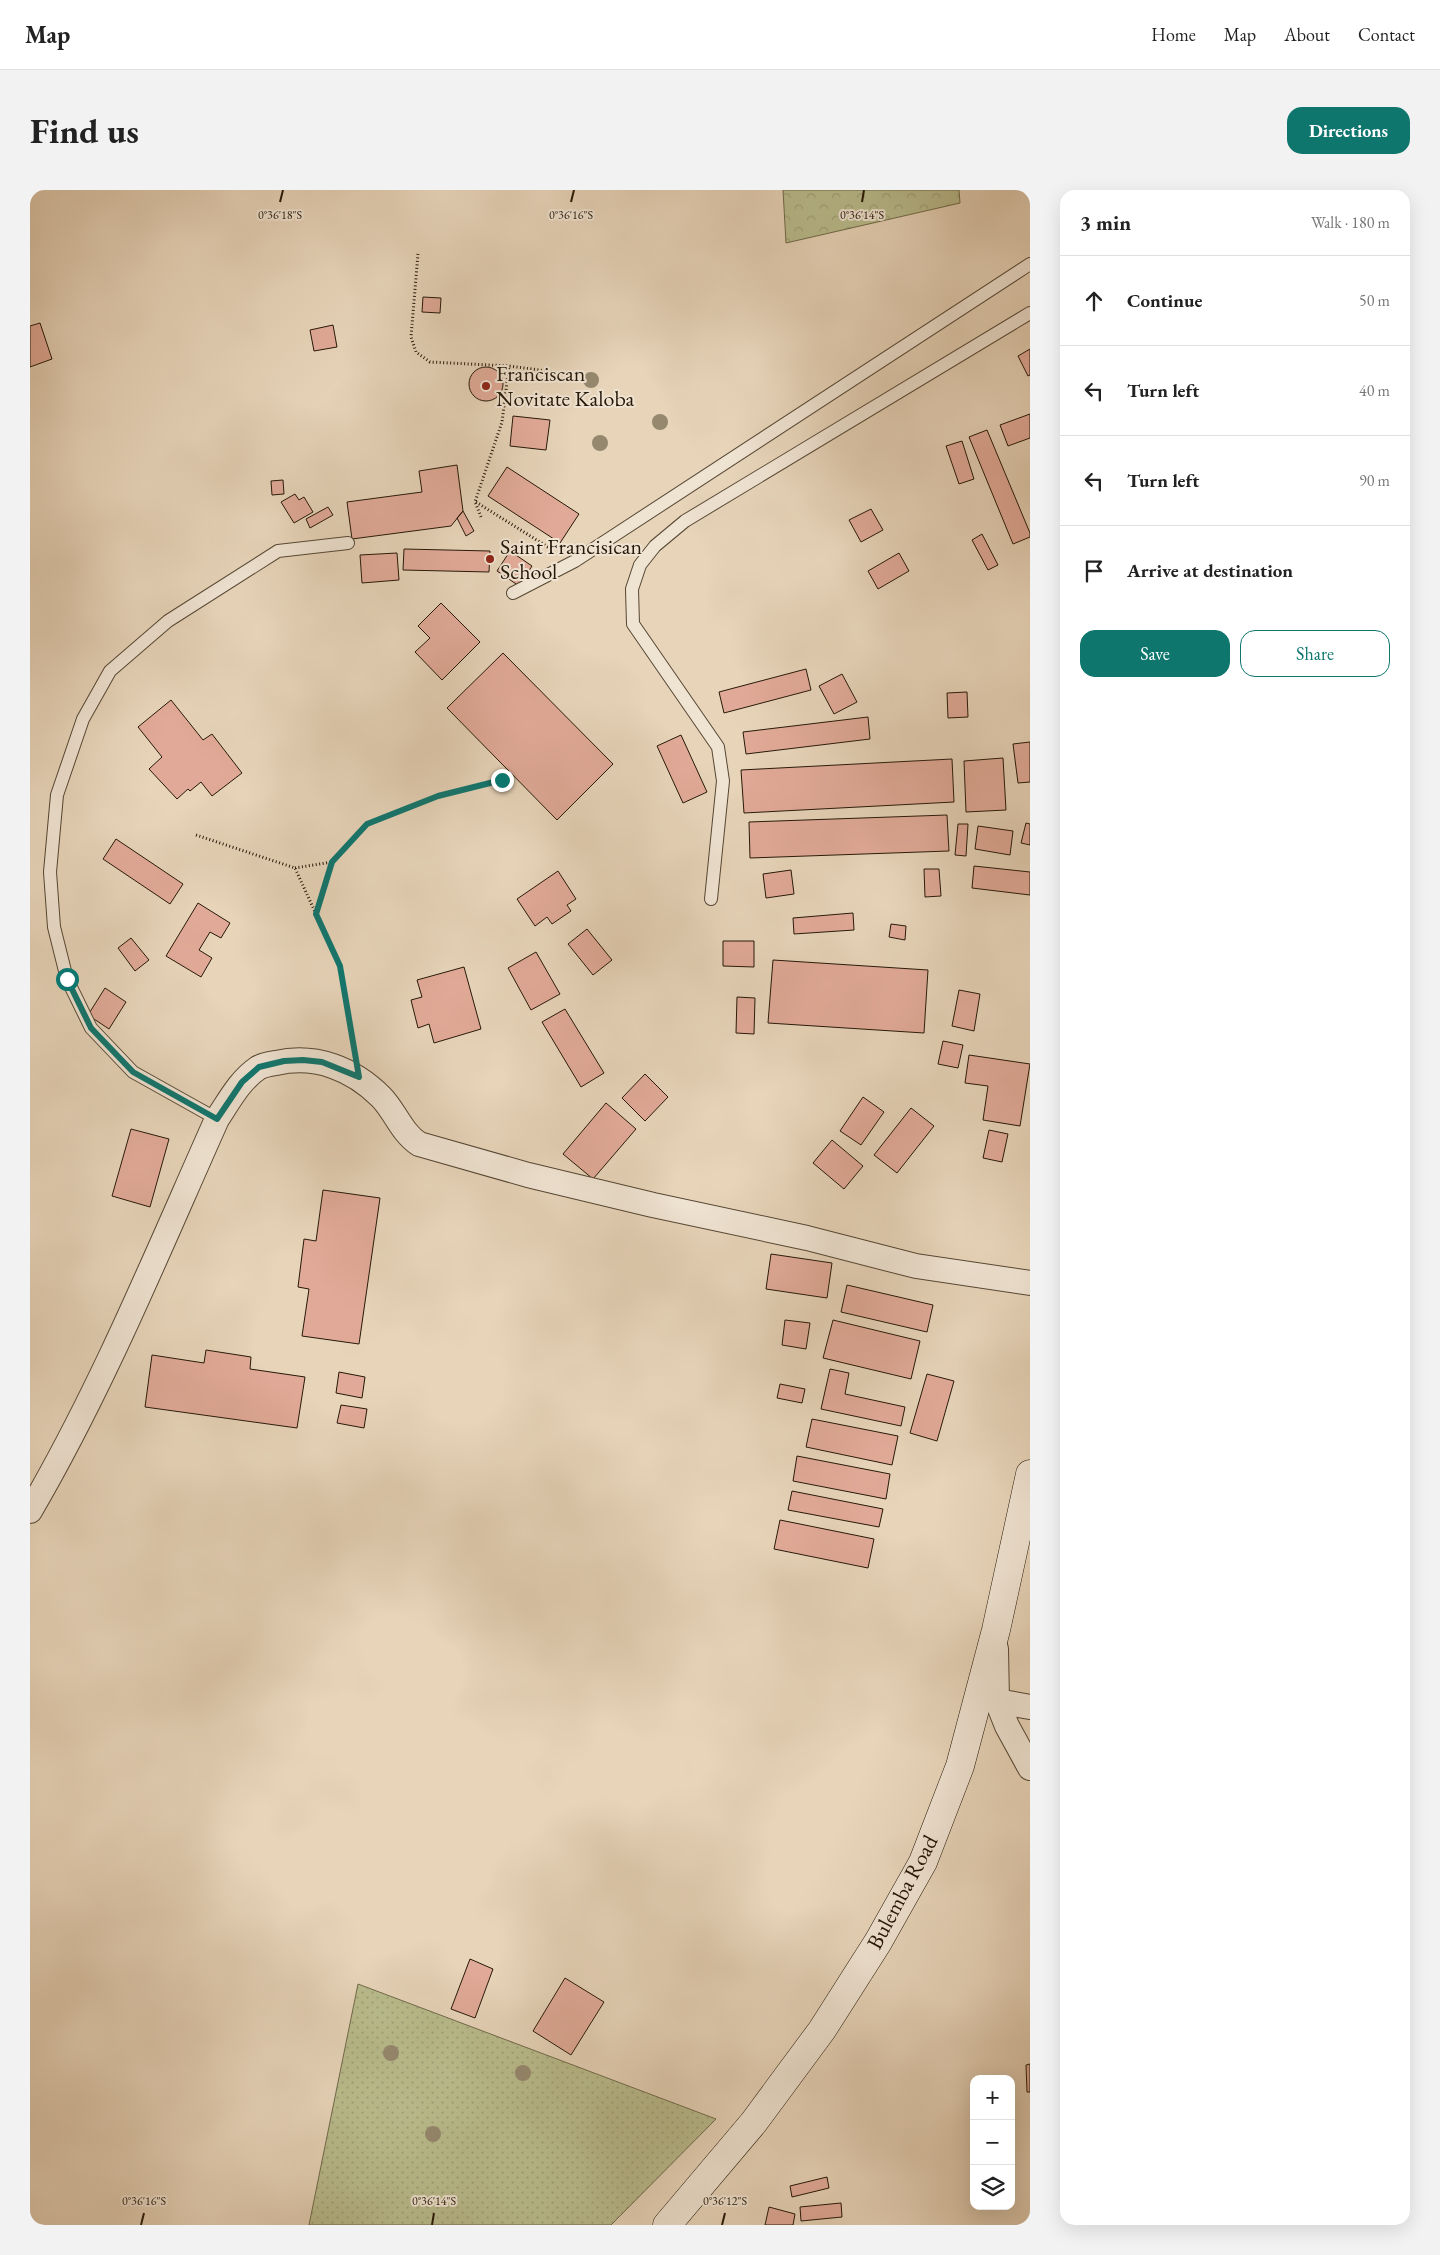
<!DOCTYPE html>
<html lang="en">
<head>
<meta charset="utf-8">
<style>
	:root { --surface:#fff; --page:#f2f2f2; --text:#222; --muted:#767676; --line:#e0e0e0; --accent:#0f766e }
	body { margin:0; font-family:"EB Garamond",serif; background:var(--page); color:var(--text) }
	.controls { position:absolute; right:15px; bottom:15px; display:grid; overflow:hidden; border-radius:10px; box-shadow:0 5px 20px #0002 }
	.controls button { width:45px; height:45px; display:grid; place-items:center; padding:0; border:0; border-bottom:1px solid var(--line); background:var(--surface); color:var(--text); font:25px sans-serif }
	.stop { position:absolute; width:15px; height:15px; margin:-11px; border:4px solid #0f766e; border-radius:50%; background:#fff }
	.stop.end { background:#0f766e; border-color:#fff; box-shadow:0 1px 5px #0008 }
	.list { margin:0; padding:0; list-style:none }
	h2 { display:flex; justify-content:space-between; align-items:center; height:65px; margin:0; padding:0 20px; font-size:21px }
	h2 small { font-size:16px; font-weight:400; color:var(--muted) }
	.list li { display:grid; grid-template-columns:32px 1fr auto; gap:15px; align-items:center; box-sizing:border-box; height:90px; padding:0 20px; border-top:1px solid var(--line) }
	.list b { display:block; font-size:19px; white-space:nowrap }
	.list em { font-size:16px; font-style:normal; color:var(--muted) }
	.actions { display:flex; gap:10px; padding:15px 20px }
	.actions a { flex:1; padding:11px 0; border:1px solid var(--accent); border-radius:15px; text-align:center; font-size:18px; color:var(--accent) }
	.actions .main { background:var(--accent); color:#fff }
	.icon { flex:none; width:28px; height:28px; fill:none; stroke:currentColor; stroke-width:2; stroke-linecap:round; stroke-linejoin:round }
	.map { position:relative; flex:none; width:1000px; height:2035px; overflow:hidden; border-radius:15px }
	header { display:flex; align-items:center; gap:30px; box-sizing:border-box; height:70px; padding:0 25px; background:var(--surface); border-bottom:1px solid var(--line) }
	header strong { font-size:24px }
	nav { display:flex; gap:28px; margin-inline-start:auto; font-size:18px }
	.intro { display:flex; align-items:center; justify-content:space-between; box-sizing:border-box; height:120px; padding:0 30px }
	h1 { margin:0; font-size:35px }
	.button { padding:12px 22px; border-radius:15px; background:var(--accent); color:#fff; font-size:18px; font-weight:700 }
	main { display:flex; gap:30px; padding:0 30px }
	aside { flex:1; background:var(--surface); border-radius:15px; box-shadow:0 5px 20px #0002 }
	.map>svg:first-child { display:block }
	.grass { fill:url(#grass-dots); stroke:#706a4a }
	.forest { fill:url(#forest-crowns); stroke:#706a4a }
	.building { fill:#e1aa98; stroke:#261808 }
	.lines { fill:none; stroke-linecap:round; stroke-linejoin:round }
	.lane-casing { stroke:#564734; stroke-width:14 }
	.street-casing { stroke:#564734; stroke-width:26 }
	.secondary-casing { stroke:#261808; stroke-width:29 }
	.path { stroke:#261808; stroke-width:3; stroke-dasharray:1 2.5; stroke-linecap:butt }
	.lane { stroke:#efe3d2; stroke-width:12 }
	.street { stroke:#efe3d2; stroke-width:24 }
	.secondary { stroke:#efe3d2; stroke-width:28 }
	.tree { fill:#95886e }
	.route { stroke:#0f766e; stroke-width:6 }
	.ticks { fill:none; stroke:#261808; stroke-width:2 }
	.poi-dot { fill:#8f2418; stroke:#efe3d2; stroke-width:2 }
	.labels { text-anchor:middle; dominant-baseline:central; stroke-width:4; stroke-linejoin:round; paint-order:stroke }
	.poi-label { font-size:22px; fill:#261808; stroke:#efe3d2; text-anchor:start }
	.street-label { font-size:22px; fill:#261808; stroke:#efe3d2 }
	.ticks-label { font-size:12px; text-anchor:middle; fill:#261808; stroke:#efe3d2; stroke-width:4; stroke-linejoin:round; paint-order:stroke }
</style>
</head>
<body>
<header>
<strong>Map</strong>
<nav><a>Home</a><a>Map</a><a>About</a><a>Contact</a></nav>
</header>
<div class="intro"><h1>Find us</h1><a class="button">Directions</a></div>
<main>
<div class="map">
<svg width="1000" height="2035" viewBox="0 0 1000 2035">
	<defs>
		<pattern id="grass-dots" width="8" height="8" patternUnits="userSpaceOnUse" patternTransform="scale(1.25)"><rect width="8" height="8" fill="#b9bc8d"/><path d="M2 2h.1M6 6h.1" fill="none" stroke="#9fa178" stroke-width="1.8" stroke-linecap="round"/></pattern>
		<pattern id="forest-crowns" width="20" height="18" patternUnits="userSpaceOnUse" patternTransform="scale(1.25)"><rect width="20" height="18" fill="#b9bc8d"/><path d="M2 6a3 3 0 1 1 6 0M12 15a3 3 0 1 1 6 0" fill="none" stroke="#9fa178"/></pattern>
	</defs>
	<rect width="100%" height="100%" fill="#e7d4b9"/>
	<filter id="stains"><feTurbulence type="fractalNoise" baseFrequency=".004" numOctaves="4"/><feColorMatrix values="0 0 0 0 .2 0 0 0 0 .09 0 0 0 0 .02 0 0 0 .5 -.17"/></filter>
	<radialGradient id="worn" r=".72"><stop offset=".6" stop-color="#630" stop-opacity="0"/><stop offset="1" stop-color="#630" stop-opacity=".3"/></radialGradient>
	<path class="grass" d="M 328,1794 L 686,1929 L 581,2035 L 279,2035 Z"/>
	<path class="forest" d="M 753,0 L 929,0 L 930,13 L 756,53 Z"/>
	<path class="building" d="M 393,107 L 411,108 L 410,123 L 392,122 Z
		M 10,133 L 22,169 L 0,177 L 0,136 Z
		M 303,135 L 307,157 L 284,161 L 280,140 Z
		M 1000,159 L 1000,185 L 998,186 L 988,166 Z
		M439 194a17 17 0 1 1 34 0a17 17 0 1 1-34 0Z
		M 1000,224 L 1000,248 L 978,256 L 970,235 Z
		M 483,226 L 520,230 L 516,260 L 480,256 Z
		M 957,240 L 1000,343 L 1000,347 L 983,354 L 939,247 Z
		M 932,251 L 944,289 L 929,294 L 916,256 Z
		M 427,275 L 433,321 L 421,336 L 322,349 L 317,312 L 392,302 L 389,281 Z
		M 477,277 L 549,324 L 530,353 L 458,306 Z
		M 253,290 L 254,304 L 242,305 L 241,291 Z
		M 265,304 L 269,310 L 274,307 L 283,322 L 264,333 L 251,312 Z
		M 298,317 L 303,325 L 280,338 L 276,329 Z
		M 841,319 L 853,340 L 831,352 L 819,330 Z
		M 433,321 L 444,341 L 436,346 L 427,328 Z
		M 952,344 L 968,375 L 958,380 L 942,350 Z
		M 374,359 L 460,361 L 459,382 L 373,380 Z
		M 480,361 L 502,376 L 489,396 L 467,381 Z
		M 367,363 L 369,390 L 332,393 L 330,365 Z
		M 869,363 L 879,381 L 848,399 L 838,381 Z
		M 411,413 L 450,452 L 412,490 L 385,462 L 400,448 L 388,436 Z
		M 473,463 L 583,574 L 527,630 L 417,518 Z
		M 776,479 L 781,500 L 694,523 L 689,502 Z
		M 812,484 L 827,512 L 804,524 L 789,496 Z
		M 937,502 L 938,527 L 918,528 L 917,503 Z
		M 141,510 L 173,550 L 182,544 L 212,583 L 182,606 L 171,592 L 160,601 L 158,599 L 147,609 L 119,579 L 132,567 L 108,537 Z
		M 838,527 L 840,549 L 716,564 L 713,542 Z
		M 651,545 L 677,602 L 653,613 L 627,556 Z
		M 1000,552 L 1000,592 L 988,593 L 983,554 Z
		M 973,568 L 976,620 L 936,622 L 934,571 Z
		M 922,569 L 924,612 L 714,623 L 711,580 Z
		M 917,625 L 919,661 L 720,668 L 719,632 Z
		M 996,633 L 1000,634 L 1000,655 L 991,653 Z
		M 928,634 L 938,634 L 936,666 L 925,665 Z
		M 948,636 L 983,641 L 980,665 L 945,659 Z
		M 86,649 L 153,694 L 140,714 L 73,669 Z
		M 944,676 L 1000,682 L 1000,705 L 942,698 Z
		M 894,679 L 909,679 L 911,706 L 895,707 Z
		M 761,680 L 764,704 L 736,708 L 733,684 Z
		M 528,681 L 546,709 L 537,715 L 541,721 L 522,734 L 517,727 L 505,736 L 487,709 Z
		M 168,713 L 200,733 L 191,748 L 180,742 L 169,760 L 182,768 L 171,787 L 136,766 Z
		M 823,723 L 824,740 L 764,744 L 763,728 Z
		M 861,734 L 876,736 L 875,750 L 859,747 Z
		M 557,739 L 582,770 L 563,785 L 538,754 Z
		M 101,748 L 119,770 L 105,781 L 88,758 Z
		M 693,751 L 724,751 L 724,777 L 693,776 Z
		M 506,762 L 530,804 L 501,820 L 478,778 Z
		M 743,770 L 898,780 L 894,843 L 738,833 Z
		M 434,777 L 451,839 L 404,853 L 399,834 L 388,838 L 381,810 L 392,807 L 387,790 Z
		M 75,798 L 96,812 L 79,839 L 58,825 Z
		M 929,800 L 950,804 L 944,841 L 922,836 Z
		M 707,807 L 725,808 L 724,844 L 706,843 Z
		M 535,819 L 574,883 L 551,897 L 512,832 Z
		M 913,851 L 933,855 L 928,878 L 908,874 Z
		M 939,865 L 1000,874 L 990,936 L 953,930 L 958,896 L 935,893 Z
		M 615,884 L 638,907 L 615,931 L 592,908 Z
		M 833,907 L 854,922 L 831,955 L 810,941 Z
		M 576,913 L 606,939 L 563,989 L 533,964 Z
		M 881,918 L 904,936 L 867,983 L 844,965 Z
		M 101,939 L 139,949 L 120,1017 L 82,1006 Z
		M 959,940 L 978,944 L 972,972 L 953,968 Z
		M 802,950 L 833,976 L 814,999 L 783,973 Z
		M 293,1000 L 350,1008 L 329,1154 L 272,1146 L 279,1099 L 268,1097 L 274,1049 L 286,1051 Z
		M 741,1064 L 802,1073 L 797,1108 L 736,1099 Z
		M 817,1095 L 903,1115 L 897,1142 L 811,1122 Z
		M 755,1130 L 780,1133 L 776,1159 L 752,1155 Z
		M 803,1130 L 890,1151 L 881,1189 L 793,1168 Z
		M 176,1160 L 221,1167 L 220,1179 L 275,1187 L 267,1238 L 115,1217 L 122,1165 L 174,1173 Z
		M 800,1179 L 819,1183 L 815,1204 L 875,1217 L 871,1236 L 791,1219 Z
		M 309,1182 L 335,1187 L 332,1208 L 306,1203 Z
		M 897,1184 L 924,1191 L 907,1251 L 880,1243 Z
		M 750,1194 L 775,1199 L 772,1213 L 747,1208 Z
		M 311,1215 L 337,1219 L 334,1238 L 307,1233 Z
		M 782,1229 L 868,1246 L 862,1275 L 776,1257 Z
		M 767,1266 L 860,1284 L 856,1309 L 763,1291 Z
		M 762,1301 L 853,1319 L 849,1337 L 758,1320 Z
		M 750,1330 L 844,1349 L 838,1378 L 744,1359 Z
		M 440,1769 L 463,1779 L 445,1828 L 421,1819 Z
		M 535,1788 L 574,1812 L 541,1865 L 503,1841 Z
		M 1000,1874 L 1000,1902 L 997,1902 L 996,1875 Z
		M 797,1987 L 799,1998 L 762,2007 L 760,1996 Z
		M 811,2013 L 812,2027 L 771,2031 L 770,2017 Z
		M 739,2017 L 765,2024 L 763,2035 L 735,2035 Z"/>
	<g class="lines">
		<g class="lane-casing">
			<path id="lane" d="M 483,403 L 545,371 L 1000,74
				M 681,709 L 693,591 L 688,557 L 603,434 L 602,399 L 610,375 L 625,356 L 655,331 L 1000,123
				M 187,929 L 103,882 L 61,838 L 37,789 L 24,737 L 20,682 L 27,605 L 53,529 L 80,481 L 138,431 L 248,361 L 318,353"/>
		</g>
		<g class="street-casing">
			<path id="street" d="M 0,1321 C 73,1196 128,1061 187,929 C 199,911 210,890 228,878 C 233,875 240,874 246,873 C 286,864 323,879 351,907 C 365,921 371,942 389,954 L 498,985 L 623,1015 L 777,1048 L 886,1076 L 1000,1093
				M 966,1459 L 967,1511 L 977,1536 L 1000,1578
				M 967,1511 L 1000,1517"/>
		</g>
		<g class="secondary-casing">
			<path id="secondary" d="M 637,2035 L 724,1932 L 792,1840 L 848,1752 L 893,1672 L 930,1576 L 966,1440 L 1000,1284"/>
		</g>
		<path class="path" d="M 388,64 L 381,147 L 386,162 L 400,172 L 479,176 L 524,182
			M 446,312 L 521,359
			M 451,327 L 445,312 L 472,232 L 479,176
			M 166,645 L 265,678 L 286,724
			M 265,678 L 302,672
			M 323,854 L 310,776 L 286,724 L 302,672 L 337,634 L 408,606 L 472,589"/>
		<use href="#lane" class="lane"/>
		<use href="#street" class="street"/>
		<use href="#secondary" class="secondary"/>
	</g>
	<g class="tree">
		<circle cx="561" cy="190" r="8"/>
		<circle cx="630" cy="232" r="8"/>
		<circle cx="570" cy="253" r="8"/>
		<circle cx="361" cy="1863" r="8"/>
		<circle cx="493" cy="1883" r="8"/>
		<circle cx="403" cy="1944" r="8"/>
	</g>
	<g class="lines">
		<path class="route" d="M 37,789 L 61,838 L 103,882 L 187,929 L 212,892 L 229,877 L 254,871 L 273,870 L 292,872 L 329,887 L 310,776 L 286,724 L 302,672 L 337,634 L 408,606 L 472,590"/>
	</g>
	<path class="ticks" d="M 250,12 L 253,0M 541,12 L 544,0M 832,12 L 834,0M 111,2035 L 114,2023M 402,2035 L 404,2023M 692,2035 L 695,2023"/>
	<g class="poi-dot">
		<circle cx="456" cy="196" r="5"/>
		<circle cx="460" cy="369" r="5"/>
	</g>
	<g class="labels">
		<g class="poi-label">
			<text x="466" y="183">Franciscan<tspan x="466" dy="25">Novitate Kaloba</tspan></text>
			<text x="470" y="356">Saint Francisican<tspan x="470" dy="25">School</tspan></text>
		</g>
		<g class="street-label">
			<text transform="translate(872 1702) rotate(-62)">Bulemba Road</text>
		</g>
	</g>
	<g class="ticks-label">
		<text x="250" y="29">0°36'18"S</text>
		<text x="541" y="29">0°36'16"S</text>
		<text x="832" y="29">0°36'14"S</text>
		<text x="114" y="2015">0°36'16"S</text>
		<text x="404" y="2015">0°36'14"S</text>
		<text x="695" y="2015">0°36'12"S</text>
	</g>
	<rect width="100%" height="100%" filter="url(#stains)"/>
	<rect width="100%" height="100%" fill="url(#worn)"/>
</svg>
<div class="controls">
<button>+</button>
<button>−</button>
<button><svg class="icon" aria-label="layers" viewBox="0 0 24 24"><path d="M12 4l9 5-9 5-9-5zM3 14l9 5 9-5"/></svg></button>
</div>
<div class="stop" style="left:37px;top:789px"></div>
<div class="stop end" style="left:472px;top:590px"></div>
</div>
<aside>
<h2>3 min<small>Walk · 180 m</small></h2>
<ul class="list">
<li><svg class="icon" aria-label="ahead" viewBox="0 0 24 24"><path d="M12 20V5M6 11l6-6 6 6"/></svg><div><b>Continue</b></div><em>50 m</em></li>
<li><svg class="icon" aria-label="left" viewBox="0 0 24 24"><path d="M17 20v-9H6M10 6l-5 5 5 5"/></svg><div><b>Turn left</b></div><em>40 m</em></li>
<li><svg class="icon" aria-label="left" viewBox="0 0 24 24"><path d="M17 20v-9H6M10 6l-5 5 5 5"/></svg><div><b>Turn left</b></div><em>90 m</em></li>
<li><svg class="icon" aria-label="arrive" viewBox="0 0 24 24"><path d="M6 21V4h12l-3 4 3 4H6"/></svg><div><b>Arrive at destination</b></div></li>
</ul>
<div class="actions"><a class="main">Save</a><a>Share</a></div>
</aside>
</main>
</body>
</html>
